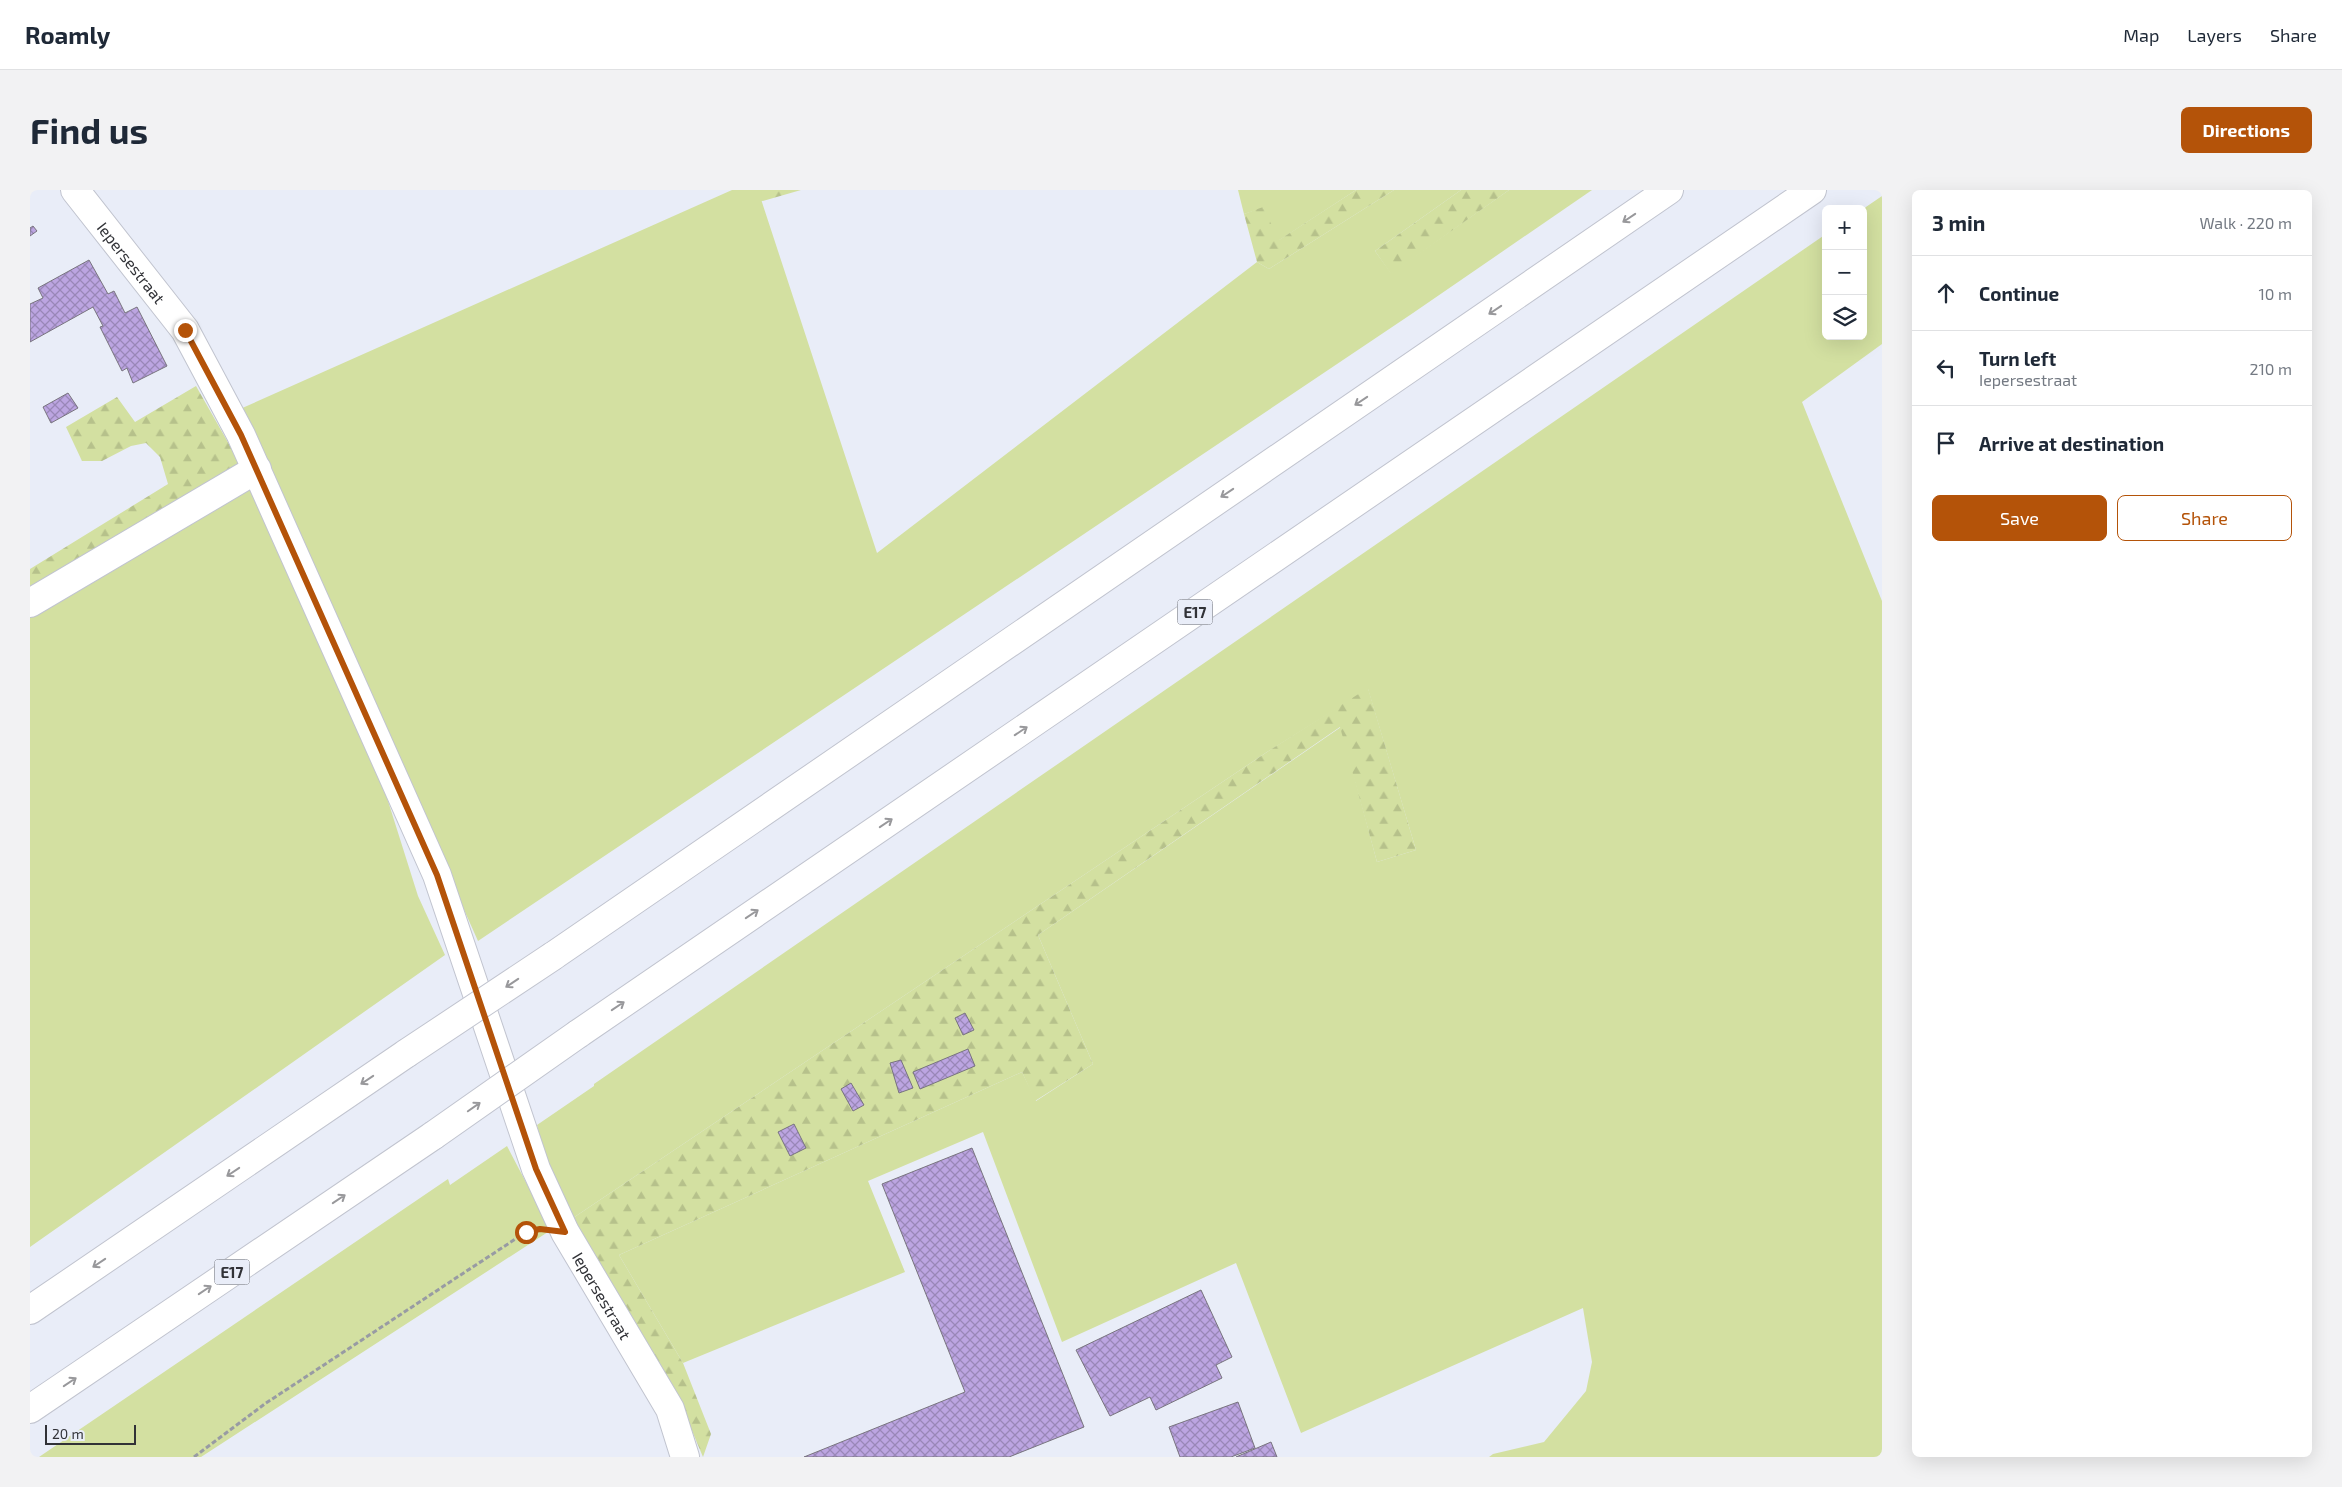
<!DOCTYPE html>
<html lang="en">
<head>
<meta charset="utf-8">
<style>
	:root { --surface:#fff; --page:#f2f2f3; --text:#1f2937; --muted:#747a83; --line:#e0e1e3; --accent:#b45309 }
	body { margin:0; font-family:"Exo 2",sans-serif; background:var(--page); color:var(--text) }
	.controls { position:absolute; right:15px; top:15px; display:grid; overflow:hidden; border-radius:8px; box-shadow:0 5px 20px #0002 }
	.controls button { width:45px; height:45px; display:grid; place-items:center; padding:0; border:0; border-bottom:1px solid var(--line); background:var(--surface); color:var(--text); font:25px sans-serif }
	.scale { position:absolute; left:15px; bottom:12px; width:91px; box-sizing:border-box; padding-left:5px; border:2px solid #313237; border-top:0; font-size:14px; line-height:18px; white-space:nowrap; color:#313237; -webkit-text-stroke:4px #e9edf8; paint-order:stroke }
	.stop { position:absolute; width:15px; height:15px; margin:-11px; border:4px solid #b45309; border-radius:50%; background:#fff }
	.stop.end { background:#b45309; border-color:#fff; box-shadow:0 1px 5px #0008 }
	.list { margin:0; padding:0; list-style:none }
	h2 { display:flex; justify-content:space-between; align-items:center; height:65px; margin:0; padding:0 20px; font-size:21px }
	h2 small { font-size:16px; font-weight:400; color:var(--muted) }
	.list li { display:grid; grid-template-columns:32px 1fr auto; gap:15px; align-items:center; box-sizing:border-box; height:75px; padding:0 20px; border-top:1px solid var(--line) }
	.list b { display:block; font-size:19px; white-space:nowrap }
	.list p { margin:0; font-size:16px; white-space:nowrap; color:var(--muted) }
	.list em { font-size:16px; font-style:normal; color:var(--muted) }
	.actions { display:flex; gap:10px; padding:15px 20px }
	.actions a { flex:1; padding:11px 0; border:1px solid var(--accent); border-radius:8px; text-align:center; font-size:18px; color:var(--accent) }
	.actions .main { background:var(--accent); color:#fff }
	.icon { flex:none; width:28px; height:28px; fill:none; stroke:currentColor; stroke-width:2; stroke-linecap:round; stroke-linejoin:round }
	.map { position:relative; flex:none; width:1852px; height:1267px; overflow:hidden; border-radius:8px }
	header { display:flex; align-items:center; gap:30px; box-sizing:border-box; height:70px; padding:0 25px; background:var(--surface); border-bottom:1px solid var(--line) }
	header strong { font-size:24px }
	nav { display:flex; gap:28px; margin-inline-start:auto; font-size:18px }
	.intro { display:flex; align-items:center; justify-content:space-between; box-sizing:border-box; height:120px; padding:0 30px }
	h1 { margin:0; font-size:35px }
	.button { padding:12px 22px; border-radius:8px; background:var(--accent); color:#fff; font-size:18px; font-weight:700 }
	main { display:flex; gap:30px; padding:0 30px }
	aside { flex:1; background:var(--surface); border-radius:8px; box-shadow:0 5px 20px #0002 }
	.map>svg:first-child { display:block }
	.green { fill:#d3e0a1 }
	.forest { fill:url(#forest-firs) }
	.building { fill:url(#building-cross-hatch); stroke:#78747e }
	.lines { fill:none; stroke-linecap:round; stroke-linejoin:round }
	.minor-casing { stroke:#c1c4cf; stroke-width:30 }
	.highway-casing { stroke:#c1c4cf; stroke-width:30 }
	.path { stroke:#989ba3; stroke-width:3; stroke-dasharray:5 2.5; stroke-linecap:butt }
	.minor { stroke:#fff; stroke-width:28 }
	.highway { stroke:#fff; stroke-width:28 }
	.highway-bridge-casing { stroke:#c1c4cf; stroke-width:30; stroke-linecap:butt }
	.highway-bridge { stroke:#fff; stroke-width:28 }
	.oneway { stroke:#98989b }
	.route { stroke:#b45309; stroke-width:6 }
	.labels { text-anchor:middle; dominant-baseline:central; stroke-width:4; stroke-linejoin:round; paint-order:stroke }
	.shield { fill:#e9edf8; stroke:#686a71; stroke-width:1 }
	.shield-label { font-size:15px; font-weight:bold; fill:#313237 }
	.street-label { font-size:16px; fill:#313237; stroke:#e9edf8 }
</style>
</head>
<body>
<header>
<strong>Roamly</strong>
<nav><a>Map</a><a>Layers</a><a>Share</a></nav>
</header>
<div class="intro"><h1>Find us</h1><a class="button">Directions</a></div>
<main>
<div class="map">
<svg width="1852" height="1267" viewBox="0 0 1852 1267">
	<defs>
		<pattern id="forest-firs" width="22" height="20" patternUnits="userSpaceOnUse" patternTransform="scale(1.25)"><rect width="22" height="20" fill="#d3e0a1"/><path d="M5 1l3.5 6h-7zM16 11l3.5 6h-7z" fill="#b6c18b"/></pattern>
		<pattern id="building-cross-hatch" width="8" height="8" patternUnits="userSpaceOnUse" patternTransform="scale(1.25)"><rect width="8" height="8" fill="#bca5e1"/><path d="M0 0l8 8M0 8l8-8" fill="none" stroke="#9987b7"/></pattern>
	</defs>
	<rect width="100%" height="100%" fill="#e9edf8"/>
	<path class="green" d="M 702,0 L 728,0 L 847,363 L 1227,72 L 1239,79 L 1364,0 L 1431,0 L 1345,61 L 1361,83 L 1479,0 L 1562,0 L 1383,123 L 448,751 L 210,219 Z
		M 1208,0 L 1326,0 L 1248,51 L 1233,18 L 1214,24 Z
		M 1852,6 L 1852,154 L 1772,212 L 1852,411 L 1852,1267 L 1459,1267 L 1463,1264 L 1514,1252 L 1556,1201 L 1562,1172 L 1553,1118 L 1271,1243 L 1206,1073 L 1032,1152 L 953,942 L 838,991 L 875,1082 L 653,1173 L 589,1065 L 992,882 L 1006,911 L 1063,874 L 1008,745 L 1311,537 L 1347,672 L 1386,660 L 1338,499 L 1237,562 L 543,1028 L 517,977 L 507,935 L 564,896 L 564,894 L 1796,44 L 1796,146 L 1833,146 L 1833,19 Z
		M 222,295 L 346,573 L 388,706 L 415,765 L 0,1057 L 0,424 Z
		M 477,956 L 521,1040 L 171,1267 L 9,1267 L 418,989 L 420,995 Z"/>
	<path class="forest" d="M 727,0 L 771,0 L 729,12 Z
		M 1326,0 L 1364,0 L 1239,79 L 1227,72 L 1214,24 L 1233,17 L 1249,50 Z
		M 1431,0 L 1479,0 L 1361,84 L 1345,61 Z
		M 166,196 L 212,277 L 0,402 L 0,379 L 138,294 L 130,267 L 116,253 L 101,256 L 72,271 L 52,271 L 36,237 L 87,207 L 105,232 Z
		M 1338,498 L 1386,660 L 1347,672 L 1310,537 L 1008,745 L 1063,874 L 1005,911 L 992,882 L 589,1065 L 653,1173 L 681,1244 L 673,1267 L 660,1236 L 543,1028 L 1237,562 Z"/>
	<path class="building" d="M 3,36 L 7,41 L 0,46 L 0,38 Z
		M 59,70 L 78,104 L 84,101 L 95,123 L 107,117 L 137,176 L 103,193 L 97,178 L 92,181 L 70,137 L 73,136 L 63,117 L 0,152 L 0,114 L 13,108 L 8,98 Z
		M 38,203 L 48,218 L 21,233 L 13,217 Z
		M 935,823 L 944,840 L 933,845 L 925,828 Z
		M 938,859 L 945,876 L 890,899 L 883,882 Z
		M 871,870 L 883,898 L 869,903 L 860,873 Z
		M 821,893 L 834,915 L 823,921 L 811,899 Z
		M 764,934 L 776,958 L 760,966 L 748,942 Z
		M 942,958 L 1054,1237 L 979,1267 L 774,1267 L 935,1202 L 852,994 Z
		M 1171,1100 L 1202,1167 L 1186,1175 L 1192,1188 L 1126,1220 L 1120,1207 L 1080,1226 L 1046,1160 Z
		M 1208,1212 L 1225,1258 L 1201,1267 L 1150,1267 L 1139,1237 Z
		M 1241,1252 L 1247,1267 L 1206,1267 Z"/>
	<g class="lines">
		<g class="minor-casing">
			<g id="minor">
				<path id="s1" d="M 45,0 L 155,140 L 211,245 L 407,685 L 506,979 L 535,1042 L 640,1219 L 655,1267"/>
				<path d="M 0,413 L 227,279"/>
			</g>
		</g>
		<g class="highway-casing">
			<path id="highway" d="M 523,766 L 1639,0
				M 548,844 L 1782,0
				M 0,1120 L 377,863
				M 0,1219 L 404,945"/>
		</g>
		<path class="path" d="M 164,1267 L 236,1213 L 496,1042 L 502,1041"/>
		<use href="#minor" class="minor"/>
		<use href="#highway" class="highway"/>
		<g class="highway-bridge-casing">
			<path id="highway-bridge" d="M 377,863 L 523,766
				M 404,945 L 548,844"/>
		</g>
		<use href="#highway-bridge" class="highway-bridge"/>
	</g>
	<defs><path id="oneway-shaft" d="M-6 0H5M1.5-3L5.5 0L1.5 3" fill="none" stroke-width="1.6" stroke-linecap="round" stroke-linejoin="round" transform="scale(1.25)"/></defs>
	<g class="oneway">
		<use href="#oneway-shaft" transform="translate(1599 28) rotate(146)"/>
		<use href="#oneway-shaft" transform="translate(1465 120) rotate(146)"/>
		<use href="#oneway-shaft" transform="translate(1331 211) rotate(146)"/>
		<use href="#oneway-shaft" transform="translate(1197 303) rotate(146)"/>
		<use href="#oneway-shaft" transform="translate(991 541) rotate(-34)"/>
		<use href="#oneway-shaft" transform="translate(856 633) rotate(-34)"/>
		<use href="#oneway-shaft" transform="translate(722 724) rotate(-34)"/>
		<use href="#oneway-shaft" transform="translate(482 793) rotate(146)"/>
		<use href="#oneway-shaft" transform="translate(588 816) rotate(-34)"/>
		<use href="#oneway-shaft" transform="translate(337 890) rotate(146)"/>
		<use href="#oneway-shaft" transform="translate(444 917) rotate(-35)"/>
		<use href="#oneway-shaft" transform="translate(203 982) rotate(146)"/>
		<use href="#oneway-shaft" transform="translate(309 1009) rotate(-34)"/>
		<use href="#oneway-shaft" transform="translate(69 1073) rotate(146)"/>
		<use href="#oneway-shaft" transform="translate(175 1100) rotate(-34)"/>
		<use href="#oneway-shaft" transform="translate(40 1192) rotate(-34)"/>
	</g>
	<g class="lines">
		<path class="route" d="M 155,140 L 211,245 L 407,685 L 506,979 L 535,1042 L 510,1039 L 496,1042"/>
	</g>
	<g class="labels">
		<g class="shield">
			<rect x="1147.5" y="409.5" width="35" height="25" rx="4"/>
			<rect x="184.5" y="1069.5" width="35" height="25" rx="4"/>
		</g>
		<g class="shield-label">
			<text x="1165" y="422">E17</text>
			<text x="202" y="1082">E17</text>
		</g>
		<g class="street-label">
			<text stroke="none"><textPath href="#s1" startOffset="92">Iepersestraat</textPath></text>
			<text stroke="none"><textPath href="#s1" startOffset="1232">Iepersestraat</textPath></text>
		</g>
	</g>
</svg>
<div class="controls">
<button>+</button>
<button>−</button>
<button><svg class="icon" aria-label="layers" viewBox="0 0 24 24"><path d="M12 4l9 5-9 5-9-5zM3 14l9 5 9-5"/></svg></button>
</div>
<div class="scale">20 m</div>
<div class="stop" style="left:496px;top:1042px"></div>
<div class="stop end" style="left:155px;top:140px"></div>
</div>
<aside>
<h2>3 min<small>Walk · 220 m</small></h2>
<ul class="list">
<li><svg class="icon" aria-label="ahead" viewBox="0 0 24 24"><path d="M12 20V5M6 11l6-6 6 6"/></svg><div><b>Continue</b></div><em>10 m</em></li>
<li><svg class="icon" aria-label="left" viewBox="0 0 24 24"><path d="M17 20v-9H6M10 6l-5 5 5 5"/></svg><div><b>Turn left</b><p>Iepersestraat</p></div><em>210 m</em></li>
<li><svg class="icon" aria-label="arrive" viewBox="0 0 24 24"><path d="M6 21V4h12l-3 4 3 4H6"/></svg><div><b>Arrive at destination</b></div></li>
</ul>
<div class="actions"><a class="main">Save</a><a>Share</a></div>
</aside>
</main>
</body>
</html>
